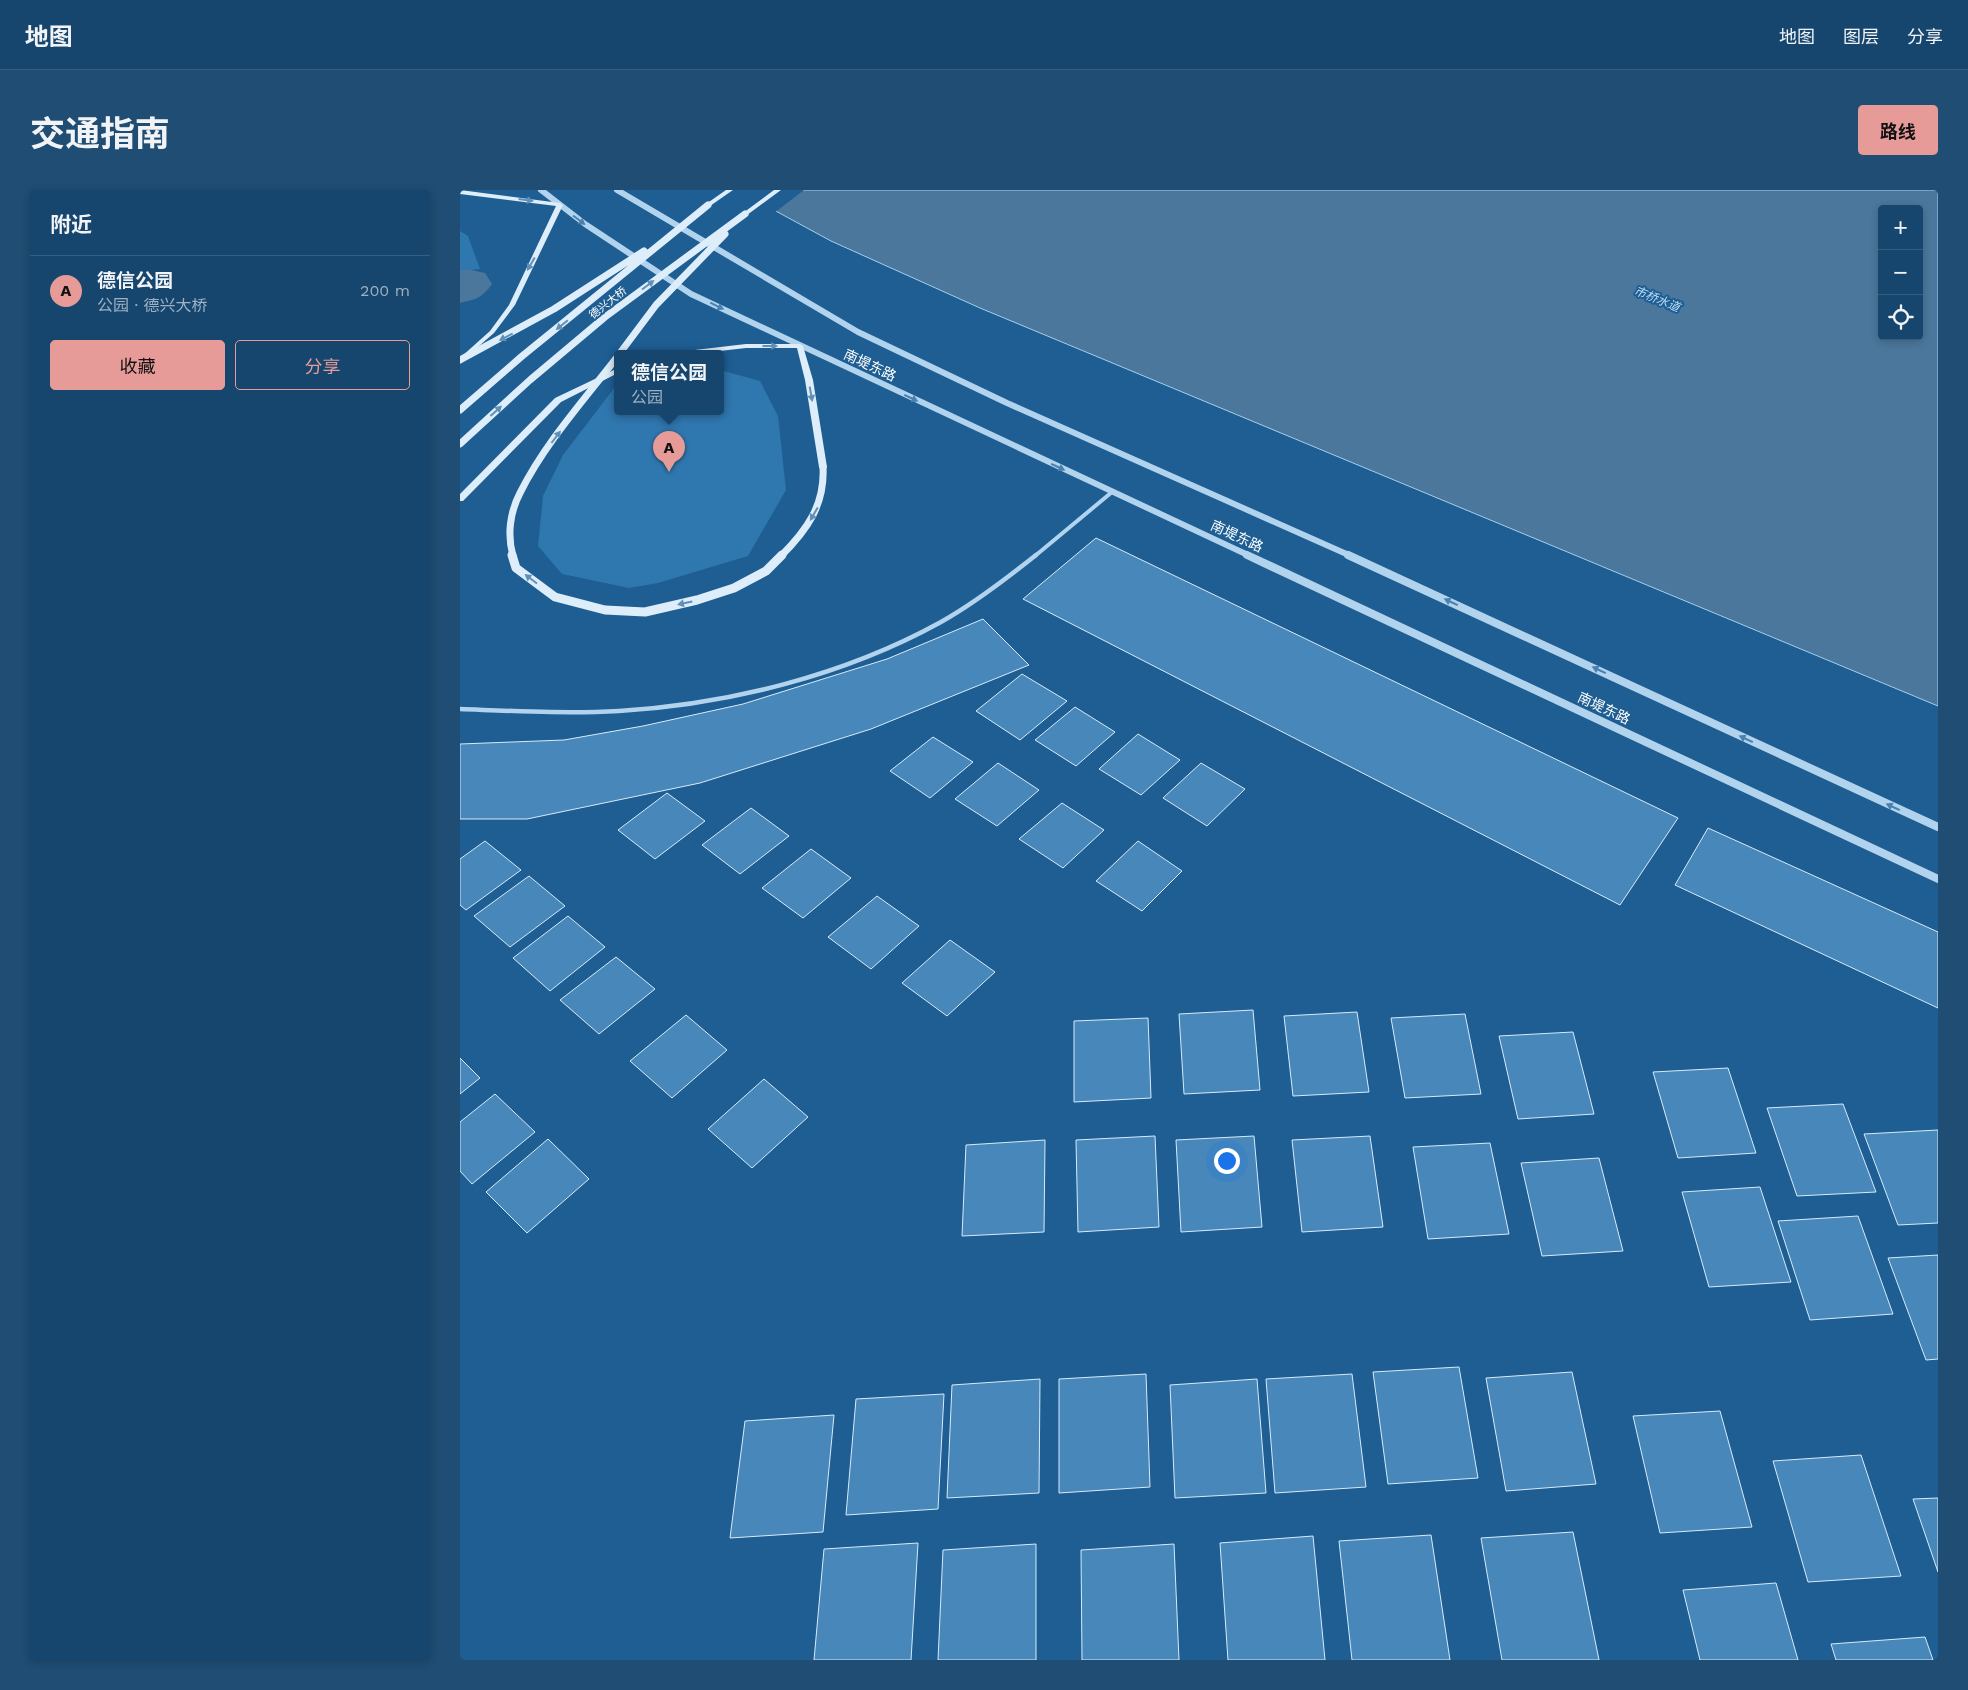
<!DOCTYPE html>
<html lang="zh">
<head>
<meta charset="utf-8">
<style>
	:root { --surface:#16466e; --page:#1f4d73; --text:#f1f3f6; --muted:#9eb1c2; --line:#355e81; --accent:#e69b98 }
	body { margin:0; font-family:"Work Sans","Noto Sans SC",sans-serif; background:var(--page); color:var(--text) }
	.controls { position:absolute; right:15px; top:15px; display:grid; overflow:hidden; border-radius:5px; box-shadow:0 2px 8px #0003 }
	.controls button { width:45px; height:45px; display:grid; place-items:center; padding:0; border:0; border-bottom:1px solid var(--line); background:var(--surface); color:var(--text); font:25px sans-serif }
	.you { position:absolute; left:766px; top:970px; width:18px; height:18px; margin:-12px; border:4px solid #fff; border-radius:50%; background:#1a73e8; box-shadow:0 0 0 8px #1a73e833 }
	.badge { display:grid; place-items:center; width:32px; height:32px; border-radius:50%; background:var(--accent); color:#111; font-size:16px; font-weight:700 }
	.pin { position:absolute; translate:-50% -41px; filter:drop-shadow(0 1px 2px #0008) }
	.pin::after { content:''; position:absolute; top:26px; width:18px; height:15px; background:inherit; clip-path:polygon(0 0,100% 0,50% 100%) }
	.popup { position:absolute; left:154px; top:160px; width:110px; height:65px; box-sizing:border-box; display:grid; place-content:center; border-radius:5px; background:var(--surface); filter:drop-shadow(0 1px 4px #0005); font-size:16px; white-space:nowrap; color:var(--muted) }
	.popup b { font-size:19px; color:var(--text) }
	.popup::after { content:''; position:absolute; left:50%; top:100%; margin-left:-10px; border:10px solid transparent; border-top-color:var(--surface) }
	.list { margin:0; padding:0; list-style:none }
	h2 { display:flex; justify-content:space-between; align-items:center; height:65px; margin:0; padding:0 20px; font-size:21px }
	h2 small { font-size:16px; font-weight:400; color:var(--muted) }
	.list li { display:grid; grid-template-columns:32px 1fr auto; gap:15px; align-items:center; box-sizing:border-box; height:70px; padding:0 20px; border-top:1px solid var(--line) }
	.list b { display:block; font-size:19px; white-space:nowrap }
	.list p { margin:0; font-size:16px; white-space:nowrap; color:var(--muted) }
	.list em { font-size:16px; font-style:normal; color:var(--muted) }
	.actions { display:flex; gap:10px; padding:15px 20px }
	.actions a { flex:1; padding:11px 0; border:1px solid var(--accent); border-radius:5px; text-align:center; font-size:18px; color:var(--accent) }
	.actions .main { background:var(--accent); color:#111 }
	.icon { flex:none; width:28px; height:28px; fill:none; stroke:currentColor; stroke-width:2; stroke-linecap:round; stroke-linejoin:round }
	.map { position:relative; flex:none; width:1478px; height:1470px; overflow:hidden; border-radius:5px }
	header { display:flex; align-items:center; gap:30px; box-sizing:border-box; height:70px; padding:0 25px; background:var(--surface); border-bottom:1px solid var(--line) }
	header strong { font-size:24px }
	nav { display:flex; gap:28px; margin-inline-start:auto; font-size:18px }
	.intro { display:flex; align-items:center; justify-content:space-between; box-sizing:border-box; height:120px; padding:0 30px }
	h1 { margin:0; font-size:35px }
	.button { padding:12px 22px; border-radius:5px; background:var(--accent); color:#111; font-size:18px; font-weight:700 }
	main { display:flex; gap:30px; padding:0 30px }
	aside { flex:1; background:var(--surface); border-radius:5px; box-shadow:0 2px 8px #0003 }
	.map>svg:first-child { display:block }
	.green { fill:#2f77af }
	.water { fill:#4b779c; stroke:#a4cff0; fill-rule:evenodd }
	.pier { fill:#1e5e93 }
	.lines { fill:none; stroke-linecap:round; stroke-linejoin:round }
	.river { fill:#4b779c; fill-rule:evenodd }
	.building { fill:#4787ba; stroke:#d7ebfa }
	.minor-far1 { stroke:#b1d3ee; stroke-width:4 }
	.minor { stroke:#b1d3ee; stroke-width:4.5 }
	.tertiary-far1 { stroke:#b1d3ee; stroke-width:6 }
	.tertiary { stroke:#b1d3ee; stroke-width:8 }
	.secondary { fill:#ddedfa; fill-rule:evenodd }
	.secondary-bridge-far1 { stroke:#ddedfa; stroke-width:7 }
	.secondary-bridge { stroke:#ddedfa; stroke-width:9 }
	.oneway { fill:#6190b7 }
	.oneway2 { fill:#4a81ae }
	.labels { text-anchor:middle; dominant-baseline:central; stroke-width:4; stroke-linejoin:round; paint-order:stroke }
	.far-street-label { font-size:11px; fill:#fff; stroke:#1e5e93 }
	.far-water-label { font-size:12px; font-style:italic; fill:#bdddf5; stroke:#1e5e93 }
	.street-label { font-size:14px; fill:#fff; stroke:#1e5e93 }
</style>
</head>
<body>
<header>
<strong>地图</strong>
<nav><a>地图</a><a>图层</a><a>分享</a></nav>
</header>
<div class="intro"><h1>交通指南</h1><a class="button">路线</a></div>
<main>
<aside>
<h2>附近<small></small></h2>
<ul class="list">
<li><span class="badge">A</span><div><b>德信公园</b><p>公园 · 德兴大桥</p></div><em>200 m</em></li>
</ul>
<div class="actions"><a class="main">收藏</a><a>分享</a></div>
</aside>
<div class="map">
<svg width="1478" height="1470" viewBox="0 0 1478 1470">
	<rect width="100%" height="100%" fill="#1e5e93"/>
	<path class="green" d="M 0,41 L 8,46 L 20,79 L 0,81 Z
		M 260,180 L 300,191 L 318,226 L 326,300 L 288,366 L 198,393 L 169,398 L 102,384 L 78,356 L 83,306 L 103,265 L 158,193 L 158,221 L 260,221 Z"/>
	<path class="water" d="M 277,0 L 1478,0 L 1478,516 L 520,118 L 371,51 ZM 1422,19 L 1459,19 L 1459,146 L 1422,146 Z"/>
	<path class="pier" d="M 275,0 L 344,0 L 314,23 Z"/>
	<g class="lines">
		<path class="river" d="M 7,79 L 25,83 L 32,94 C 22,108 17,109 0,113 L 0,81 Z"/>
	</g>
	<path class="building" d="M 636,348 L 1218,628 L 1160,715 L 563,409 Z
		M 523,429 L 569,475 L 411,539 L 240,593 L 67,629 L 0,629 L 0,554 L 104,550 L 183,536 L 283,514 L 427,469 Z
		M 562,484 L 607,511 L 560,550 L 516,521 Z
		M 615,517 L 655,542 L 616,576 L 575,550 Z
		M 678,544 L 720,570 L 681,605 L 639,579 Z
		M 473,547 L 513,572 L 470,608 L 430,581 Z
		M 538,573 L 579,600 L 537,636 L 495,609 Z
		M 741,573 L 785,599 L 747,636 L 703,608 Z
		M 207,603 L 245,631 L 195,669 L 158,640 Z
		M 602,613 L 644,640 L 603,678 L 559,649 Z
		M 291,618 L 329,646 L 280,684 L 242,655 Z
		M 1248,638 L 1478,742 L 1478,818 L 1215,695 Z
		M 25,651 L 61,680 L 6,720 L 0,715 L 0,669 Z
		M 678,651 L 722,681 L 682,721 L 636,691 Z
		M 351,659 L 391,688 L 343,728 L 302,698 Z
		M 69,686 L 105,716 L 50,757 L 14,726 Z
		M 417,706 L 459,736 L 411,779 L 368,747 Z
		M 108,726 L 145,757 L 90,801 L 53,768 Z
		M 490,750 L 535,782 L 487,826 L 442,793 Z
		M 156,767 L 195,799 L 139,844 L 100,810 Z
		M 793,820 L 800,900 L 724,904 L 719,824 Z
		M 897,822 L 909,902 L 833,906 L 824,826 Z
		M 1005,824 L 1021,904 L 945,908 L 931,828 Z
		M 226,825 L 267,860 L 212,908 L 170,871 Z
		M 688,828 L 691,908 L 614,912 L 614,831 Z
		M 1113,842 L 1134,924 L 1058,929 L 1039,846 Z
		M 0,868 L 20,888 L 0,904 Z
		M 1268,878 L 1296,963 L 1218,968 L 1193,882 Z
		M 304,889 L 348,927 L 292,978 L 248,939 Z
		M 35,904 L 75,942 L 12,994 L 0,981 L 0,932 Z
		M 1383,914 L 1416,1002 L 1337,1006 L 1307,918 Z
		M 1478,940 L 1478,1033 L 1438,1035 L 1404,944 Z
		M 695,946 L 699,1037 L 618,1042 L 616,950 Z
		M 794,946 L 802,1037 L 721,1042 L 716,950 Z
		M 910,946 L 923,1037 L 842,1042 L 832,950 Z
		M 88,949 L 129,989 L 67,1043 L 26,1002 Z
		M 585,950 L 584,1042 L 502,1046 L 506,955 Z
		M 1030,953 L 1049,1044 L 968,1049 L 953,957 Z
		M 1139,968 L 1163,1061 L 1082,1066 L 1061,973 Z
		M 1300,997 L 1331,1092 L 1249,1097 L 1222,1002 Z
		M 1398,1026 L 1433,1124 L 1350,1130 L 1318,1031 Z
		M 1478,1065 L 1478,1169 L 1466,1170 L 1428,1068 Z
		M 999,1177 L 1018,1288 L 928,1294 L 913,1182 Z
		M 1112,1182 L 1136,1294 L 1046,1301 L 1026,1188 Z
		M 686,1184 L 690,1297 L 599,1303 L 599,1189 Z
		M 892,1184 L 906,1297 L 815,1303 L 806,1189 Z
		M 580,1189 L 579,1303 L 487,1308 L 492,1195 Z
		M 797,1189 L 806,1303 L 715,1308 L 710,1195 Z
		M 484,1204 L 478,1319 L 386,1325 L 396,1209 Z
		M 1260,1221 L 1292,1337 L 1200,1343 L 1173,1226 Z
		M 374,1225 L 363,1342 L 270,1348 L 285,1231 Z
		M 1401,1265 L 1441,1386 L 1348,1392 L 1313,1271 Z
		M 1478,1308 L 1478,1382 L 1453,1309 Z
		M 1113,1342 L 1139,1470 L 1042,1470 L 1021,1348 Z
		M 971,1345 L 990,1470 L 892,1470 L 879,1351 Z
		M 853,1346 L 865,1470 L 768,1470 L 760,1353 Z
		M 458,1353 L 451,1470 L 354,1470 L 364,1359 Z
		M 576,1354 L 576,1470 L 478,1470 L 483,1360 Z
		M 714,1354 L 719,1470 L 622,1470 L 621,1360 Z
		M 1316,1393 L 1338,1470 L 1240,1470 L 1223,1400 Z
		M 1465,1447 L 1473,1470 L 1376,1470 L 1371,1454 Z"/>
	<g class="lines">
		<path class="minor-far1" d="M 575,366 L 652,302"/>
		<path class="minor" d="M 0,519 C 53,521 106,524 159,521 C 269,514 383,486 481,432 C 515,413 546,389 576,365"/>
		<path class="tertiary-far1" d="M 81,0 L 125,34 L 231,104 L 790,366
			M 157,0 L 398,142 L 547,213 L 891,366"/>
		<path class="tertiary" d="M 787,365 L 1478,689
			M 888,365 L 1478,637"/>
		<path class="secondary" d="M 0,0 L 100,13 L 103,15 L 55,115 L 34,143 L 3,170 L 0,169 L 1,167 L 30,141 L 49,115 L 96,16 L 0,4 Z
			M 266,0 L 273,0 L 250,16 L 246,16 L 246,14 Z
			M 314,0 L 321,0 L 287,25 L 283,25 L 283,23 Z
			M 286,154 L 340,154 L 343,156 L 353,190 L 367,277 L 366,279 L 360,279 L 359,277 L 345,190 L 337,158 L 286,158 L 242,163 L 222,163 L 226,161 Z
			M 158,178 L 158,183 L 101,212 L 3,311 L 0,311 L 0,304 L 95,208 Z"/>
		<path class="secondary-bridge-far1" d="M 160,163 L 196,115 L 265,44
			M 0,170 L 94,119 L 184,61
			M 0,220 L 61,167 L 248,15
			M 0,254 L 70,190 L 145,127 L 285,24
			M 53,366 C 47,345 50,322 60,303 C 85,253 124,210 158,166
			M 321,366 C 347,340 365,315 363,277"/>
		<path class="secondary-bridge" d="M 52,365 L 56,378 L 95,407 L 145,420 L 185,422 L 237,410 L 274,398 L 306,381 L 322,365"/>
	</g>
	<defs><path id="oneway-solid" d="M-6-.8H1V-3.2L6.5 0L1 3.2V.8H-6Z" transform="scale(1.25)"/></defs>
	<g class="oneway">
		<use href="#oneway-solid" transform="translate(66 10) rotate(7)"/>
		<use href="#oneway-solid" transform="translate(71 74) rotate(120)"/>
		<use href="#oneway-solid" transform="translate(188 95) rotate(-37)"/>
		<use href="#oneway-solid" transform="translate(102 135) rotate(141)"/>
		<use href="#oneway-solid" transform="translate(46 147) rotate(153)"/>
		<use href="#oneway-solid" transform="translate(310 156)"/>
		<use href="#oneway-solid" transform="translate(351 204) rotate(80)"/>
		<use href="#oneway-solid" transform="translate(36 221) rotate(-42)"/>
		<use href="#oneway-solid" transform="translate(96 247) rotate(-53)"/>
		<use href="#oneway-solid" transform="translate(354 324) rotate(120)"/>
		<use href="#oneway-solid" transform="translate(71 389) rotate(-143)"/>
		<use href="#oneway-solid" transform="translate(225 413) rotate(168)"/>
	</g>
	<g class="oneway2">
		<use href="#oneway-solid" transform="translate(119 30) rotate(37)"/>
		<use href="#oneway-solid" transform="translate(257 116) rotate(26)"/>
		<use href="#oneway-solid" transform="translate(451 208) rotate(25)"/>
		<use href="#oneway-solid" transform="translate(598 277) rotate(25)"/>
		<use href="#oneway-solid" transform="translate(991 412) rotate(-155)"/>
		<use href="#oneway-solid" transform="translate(1139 480) rotate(-155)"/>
		<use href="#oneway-solid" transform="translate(1286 549) rotate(-155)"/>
		<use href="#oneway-solid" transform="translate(1433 617) rotate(-155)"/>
	</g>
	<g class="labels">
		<g class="far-street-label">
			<text transform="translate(148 113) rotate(-38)">德兴大桥</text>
		</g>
		<g class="far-water-label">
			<text transform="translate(1197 109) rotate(22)">市桥水道</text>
		</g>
		<g class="street-label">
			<text transform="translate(410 175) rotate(25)">南堤东路</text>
			<text transform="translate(777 346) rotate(25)">南堤东路</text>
			<text transform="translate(1144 518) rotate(25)">南堤东路</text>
		</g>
	</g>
</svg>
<div class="controls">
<button>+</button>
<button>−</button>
<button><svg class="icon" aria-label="locate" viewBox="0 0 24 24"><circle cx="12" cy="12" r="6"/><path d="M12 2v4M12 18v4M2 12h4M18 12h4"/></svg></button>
</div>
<div class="you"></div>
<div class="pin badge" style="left:209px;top:282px">A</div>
<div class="popup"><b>德信公园</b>公园</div>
</div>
</main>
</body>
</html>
